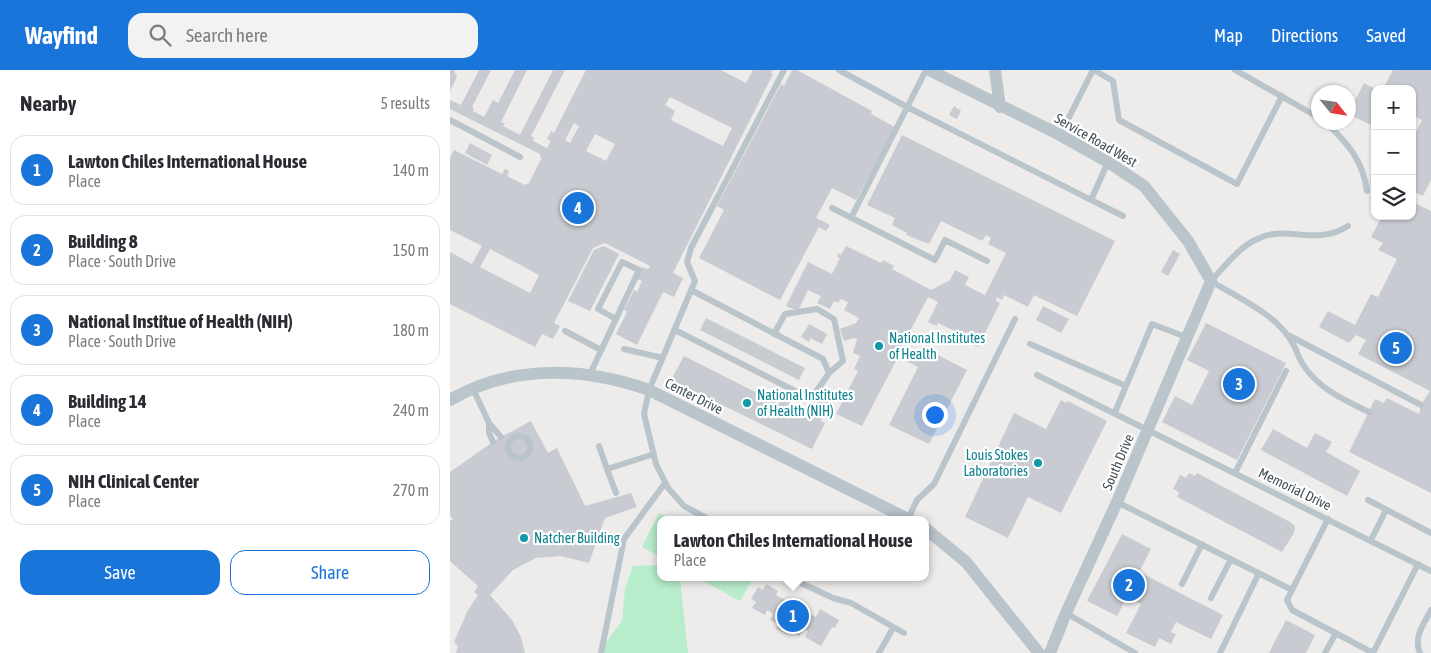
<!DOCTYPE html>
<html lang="en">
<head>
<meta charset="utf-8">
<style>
	:root { --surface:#fff; --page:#f2f2f3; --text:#2b2b33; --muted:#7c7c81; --line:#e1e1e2; --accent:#1a75da }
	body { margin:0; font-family:"Asap Condensed",sans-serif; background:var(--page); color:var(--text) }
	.controls { position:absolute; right:15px; top:15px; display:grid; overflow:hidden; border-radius:10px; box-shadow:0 1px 4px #0004 }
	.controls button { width:45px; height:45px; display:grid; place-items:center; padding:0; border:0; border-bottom:1px solid var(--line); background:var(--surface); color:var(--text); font:25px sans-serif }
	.compass { position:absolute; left:861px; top:15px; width:45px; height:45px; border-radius:50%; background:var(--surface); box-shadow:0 1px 4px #0004; rotate:120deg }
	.you { position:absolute; left:484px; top:344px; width:18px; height:18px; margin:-12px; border:4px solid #fff; border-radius:50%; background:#1a73e8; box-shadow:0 0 0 8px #1a73e833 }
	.badge { display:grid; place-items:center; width:32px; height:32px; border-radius:50%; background:var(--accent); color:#fff; font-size:16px; font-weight:700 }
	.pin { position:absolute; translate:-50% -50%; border:2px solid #fff; box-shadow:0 1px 5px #0006 }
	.popup { position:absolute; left:207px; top:446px; width:272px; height:65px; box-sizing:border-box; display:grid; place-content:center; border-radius:10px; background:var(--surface); filter:drop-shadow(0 1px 4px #0005); font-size:16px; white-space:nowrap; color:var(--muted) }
	.popup b { font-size:19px; color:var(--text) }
	.popup::after { content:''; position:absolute; left:50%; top:100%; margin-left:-10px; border:10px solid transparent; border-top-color:var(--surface) }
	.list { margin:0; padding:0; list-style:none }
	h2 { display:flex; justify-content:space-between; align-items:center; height:65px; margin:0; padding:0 20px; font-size:21px }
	h2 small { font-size:16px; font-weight:400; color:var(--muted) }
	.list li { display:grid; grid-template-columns:32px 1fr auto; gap:15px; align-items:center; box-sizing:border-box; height:70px; margin:0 10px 10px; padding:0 10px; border:1px solid var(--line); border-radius:15px }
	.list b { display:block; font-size:19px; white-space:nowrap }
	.list p { margin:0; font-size:16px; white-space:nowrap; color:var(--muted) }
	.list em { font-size:16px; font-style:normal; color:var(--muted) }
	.actions { display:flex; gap:10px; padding:15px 20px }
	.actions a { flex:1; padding:11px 0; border:1px solid var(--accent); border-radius:15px; text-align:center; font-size:18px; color:var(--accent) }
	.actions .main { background:var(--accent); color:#fff }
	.icon { flex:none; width:28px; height:28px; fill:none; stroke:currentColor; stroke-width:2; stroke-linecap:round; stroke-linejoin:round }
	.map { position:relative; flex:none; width:981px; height:583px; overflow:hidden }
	header { display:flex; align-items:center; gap:30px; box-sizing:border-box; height:70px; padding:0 25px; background:var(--accent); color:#fff }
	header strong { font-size:24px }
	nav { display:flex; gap:28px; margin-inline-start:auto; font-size:18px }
	.search { width:350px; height:45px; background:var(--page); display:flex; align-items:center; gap:12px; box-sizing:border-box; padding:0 18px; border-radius:15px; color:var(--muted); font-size:19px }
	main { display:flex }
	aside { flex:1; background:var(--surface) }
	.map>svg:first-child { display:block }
	.green { fill:#b8edcb }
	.building { fill:#c8cbd1; fill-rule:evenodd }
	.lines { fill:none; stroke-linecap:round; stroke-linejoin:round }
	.lane { stroke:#b9c4cb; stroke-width:6 }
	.street { stroke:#b9c4cb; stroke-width:12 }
	.culture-dot { fill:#0f9aa8; stroke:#fff; stroke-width:2 }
	.labels { text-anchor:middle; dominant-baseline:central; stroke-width:4.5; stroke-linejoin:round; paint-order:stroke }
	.street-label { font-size:14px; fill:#445058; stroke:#fff }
	.culture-label { font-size:14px; fill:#0d838f; stroke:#fff; text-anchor:start }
</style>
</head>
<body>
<header>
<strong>Wayfind</strong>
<div class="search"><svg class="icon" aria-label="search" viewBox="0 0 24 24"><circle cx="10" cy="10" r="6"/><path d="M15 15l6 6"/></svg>Search here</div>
<nav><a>Map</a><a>Directions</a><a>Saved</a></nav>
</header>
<main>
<aside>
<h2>Nearby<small>5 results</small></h2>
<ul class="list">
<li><span class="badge">1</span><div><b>Lawton Chiles International House</b><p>Place</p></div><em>140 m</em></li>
<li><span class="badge">2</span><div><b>Building 8</b><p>Place · South Drive</p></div><em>150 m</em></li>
<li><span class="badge">3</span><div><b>National Institue of Health (NIH)</b><p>Place · South Drive</p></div><em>180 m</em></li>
<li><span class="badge">4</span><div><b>Building 14</b><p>Place</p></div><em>240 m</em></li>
<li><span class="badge">5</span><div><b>NIH Clinical Center</b><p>Place</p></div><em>270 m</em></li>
</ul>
<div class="actions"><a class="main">Save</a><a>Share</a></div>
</aside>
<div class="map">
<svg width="981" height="583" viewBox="0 0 981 583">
	<rect width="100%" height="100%" fill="#eeebeb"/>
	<path class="green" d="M 209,443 L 220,450 L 210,450 L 210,487 L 192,477 Z
		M 210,495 L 210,507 L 230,509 L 238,583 L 148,583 L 172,551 L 175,518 L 183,496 Z
		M 246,507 L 304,507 L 290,531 Z"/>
	<path class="building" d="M 0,0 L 4,0 L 7,7 L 0,21 Z
		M 29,0 L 41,0 L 22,37 L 24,38 L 23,41 L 34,47 L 43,30 L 48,33 L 65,0 L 77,0 L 51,52 L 55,53 L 53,56 L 70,65 L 103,0 L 115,0 L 81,66 L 84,68 L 83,71 L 97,78 L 101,71 L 97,69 L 101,61 L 104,63 L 136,0 L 271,0 L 296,13 L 303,0 L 323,0 L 321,3 L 323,4 L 223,203 L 233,208 L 224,227 L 213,222 L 187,275 L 166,264 L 177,242 L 174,240 L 184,220 L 187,222 L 192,211 L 186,209 L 192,197 L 198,199 L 200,196 L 155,173 L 143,178 L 104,253 L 110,256 L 103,269 L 92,264 L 85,277 L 0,234 L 0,182 L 22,194 L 32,176 L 0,160 L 0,88 L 4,80 L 52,104 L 55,99 L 59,101 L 57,106 L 75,115 L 79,113 L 91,89 L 90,84 L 0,39 L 0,30 L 11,35 ZM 220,27 L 282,58 L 273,76 L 221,50 L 225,41 L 215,35 ZM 124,53 L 129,56 L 120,73 L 115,70 ZM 145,64 L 165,74 L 156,91 L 136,81 ZM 40,179 L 89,205 L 80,223 L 30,197 Z
		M 342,0 L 347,0 L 422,41 L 421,44 L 445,57 L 406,130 L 382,118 L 366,148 L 380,155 L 376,161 L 369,157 L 330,230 L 249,188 L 274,140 L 267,136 L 331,14 L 334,16 Z
		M 943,0 L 981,0 L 981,110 L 973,126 L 962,121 L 962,70 L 972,50 L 962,45 L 962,19 L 933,19 Z
		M 914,13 L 925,19 L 925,57 L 898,44 Z
		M 504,36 L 511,41 L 507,49 L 499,45 Z
		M 452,65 L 665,171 L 627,246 L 584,225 L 578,237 L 554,225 L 552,230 L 547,227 L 546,231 L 550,233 L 528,277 L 513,269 L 515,266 L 488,253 L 487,256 L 478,252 L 488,232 L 478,227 L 450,280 L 471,290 L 476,279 L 517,300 L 479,374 L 439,355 L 468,297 L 448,287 L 412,356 L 386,344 L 408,301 L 404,299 L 410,286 L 403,283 L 407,269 L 404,268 L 394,271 L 390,259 L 406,253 L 409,248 L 394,240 L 398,232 L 391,229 L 388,233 L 384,231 L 380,239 L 367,233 L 371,226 L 358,220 L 348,241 L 336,236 L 358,192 L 382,204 L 390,188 L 387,187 L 388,183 L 391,185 L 396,176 L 431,193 L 433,190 L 444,196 L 442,199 L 481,220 L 500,210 L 505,200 L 519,207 L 515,215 L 535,225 L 556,183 L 538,174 L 541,168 L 536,165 L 532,171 L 491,151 L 479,174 L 456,165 L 457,163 L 442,155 L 445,148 L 417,135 Z
		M 20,73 L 42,85 L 37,95 L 15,83 Z
		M 962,132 L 981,141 L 981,423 L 899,382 L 925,329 L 934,333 L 937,328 L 969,344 L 971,335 L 980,321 L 908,284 L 916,270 L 906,265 L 899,273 L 869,257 L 878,241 L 905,255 L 921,224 L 928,227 L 947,189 L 928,180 L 933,173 L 921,167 L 932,146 L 962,146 Z
		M 154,176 L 169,184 L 140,241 L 118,231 L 144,180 Z
		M 723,180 L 730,184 L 718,206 L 711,202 Z
		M 593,236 L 619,249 L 611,263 L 586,250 Z
		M 256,248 L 355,298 L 349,310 L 250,260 Z
		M 756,253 L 836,293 L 787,390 L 712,352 L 725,326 L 742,335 L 759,301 L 737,290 Z
		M 359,254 L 377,264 L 372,274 L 360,268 L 359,272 L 351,267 Z
		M 234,286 L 329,334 L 333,325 L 341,331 L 337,337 L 359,346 L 369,328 L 382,331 L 370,351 L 375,353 L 362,379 L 221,310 Z
		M 611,330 L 616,333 L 618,331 L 657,351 L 611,443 L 578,427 L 558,468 L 515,447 L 564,343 L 596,359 Z
		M 81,351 L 98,383 L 107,378 L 135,436 L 181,423 L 187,437 L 155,448 L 139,493 L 111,486 L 86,488 L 63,500 L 40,525 L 62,550 L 71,567 L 75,583 L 6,583 L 8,576 L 4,572 L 18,540 L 28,525 L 24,522 L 28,516 L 0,491 L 0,451 L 3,449 L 0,446 L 0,402 L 47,369 Z
		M 823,359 L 857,378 L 865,363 L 882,372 L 876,382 L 910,401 L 897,426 L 811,380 Z
		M 739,403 L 745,406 L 747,403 L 840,452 L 845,456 L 844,463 L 832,482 L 727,427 L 729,422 L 723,419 L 730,405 L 736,408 Z
		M 672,464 L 701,479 L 689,502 L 773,545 L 761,569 L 726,552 L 721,562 L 726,564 L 721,574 L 709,568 L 705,577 L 676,563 L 691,534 L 677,527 L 667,546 L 637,531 Z
		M 316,514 L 328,521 L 326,525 L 366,547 L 370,539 L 389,550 L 385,558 L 382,557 L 371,576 L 355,567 L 358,561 L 353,559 L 349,566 L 340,561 L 338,565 L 326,559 L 329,554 L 320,550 L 323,544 L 317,540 L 315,545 L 302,538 L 306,532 L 301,529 L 308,517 L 313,520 Z
		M 836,550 L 865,565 L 856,583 L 819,583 Z"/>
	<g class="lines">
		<path class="lane" d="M 389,0 L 457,37 L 673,146
			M 644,0 L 663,11 L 669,50 L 787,114 L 832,26
			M 785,0 L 868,47
			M 0,50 L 70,87
			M 875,52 C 898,73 913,91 917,121
			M 610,65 L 643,0
			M 641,130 L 658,92
			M 382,138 L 485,190 L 495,170 L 537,191
			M 401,148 L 476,0
			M 898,156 C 865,177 837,154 807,169 C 788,178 775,196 761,211 C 786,227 820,241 838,266 C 844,273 847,284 852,293 C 867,318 894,330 919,342
			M 225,260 L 361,329 L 379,303 L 373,289 L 241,220
			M 115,261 L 151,280
			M 324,264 L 335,244 L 367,239 L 384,249 L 393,291 L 379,303
			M 840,266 L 971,335
			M 580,274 L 676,316 L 702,254 L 736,267
			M 174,279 L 213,288
			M 140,304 L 189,200 L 172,192 L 148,239 L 166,249
			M 587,305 L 981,501
			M 23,319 L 39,353 L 51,367
			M 665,342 L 676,316
			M 39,353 L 39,363 L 43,372
			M58 377a11 11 0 1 1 22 0a11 11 0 1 1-22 0Z
			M 149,376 L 157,399 L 204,384
			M 157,399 L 166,423
			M 785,403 L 836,301
			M 918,430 L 981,463
			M 667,432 L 842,520 L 878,449
			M 458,449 L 467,430 L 484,414 L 565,249
			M 260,450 L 234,436 L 218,418 L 206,394 L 194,344 L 199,320 L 245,211 L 237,192 L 241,178 L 334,0
			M 921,470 L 936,440
			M 338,507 L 383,528 L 401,533 L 454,563
			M 732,514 L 752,474
			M 842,520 L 837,530 L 842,540 L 923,583 L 968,494
			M 761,528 L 781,489
			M 616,543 L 685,583
			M 151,583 L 174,469 L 215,413
			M 429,583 L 443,558
			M 770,583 L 809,503
			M 875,583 L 886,563
			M 970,583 C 963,567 974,554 981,540"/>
		<path class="street" d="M 479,0 L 610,65 L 658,92 L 694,116 L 738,171 L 761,211 L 667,432 L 616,543 L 600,583
			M 545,0 L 550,37
			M 0,330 C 62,294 134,297 199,320 L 460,450
			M 476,459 L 516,492 L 589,583"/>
	</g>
	<g class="culture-dot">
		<circle cx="429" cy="276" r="5"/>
		<circle cx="297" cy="333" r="5"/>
		<circle cx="588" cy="393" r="5"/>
		<circle cx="74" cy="468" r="5"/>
	</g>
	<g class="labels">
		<g class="street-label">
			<text transform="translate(646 70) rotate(30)">Service Road West</text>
			<text transform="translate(244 326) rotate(27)">Center Drive</text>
			<text transform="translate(668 392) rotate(-67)">South Drive</text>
			<text transform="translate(845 419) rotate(26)">Memorial Drive</text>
		</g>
		<g class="culture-label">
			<text x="439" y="268">National Institutes<tspan x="439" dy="16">of Health</tspan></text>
			<text x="307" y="325">National Institutes<tspan x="307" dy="16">of Health (NIH)</tspan></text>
			<text x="578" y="385" text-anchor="end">Louis Stokes<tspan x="578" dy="16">Laboratories</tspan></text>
			<text x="84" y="468">Natcher Building</text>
		</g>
	</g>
</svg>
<div class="controls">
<button>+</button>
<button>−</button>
<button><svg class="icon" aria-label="layers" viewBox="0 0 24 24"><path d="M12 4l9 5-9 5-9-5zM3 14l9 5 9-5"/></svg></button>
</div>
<svg class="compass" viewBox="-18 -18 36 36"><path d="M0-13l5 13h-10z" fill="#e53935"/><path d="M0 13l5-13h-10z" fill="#7c7c81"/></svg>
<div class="you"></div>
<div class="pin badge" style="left:343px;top:546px">1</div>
<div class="popup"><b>Lawton Chiles International House</b>Place</div>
<div class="pin badge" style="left:679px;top:515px">2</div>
<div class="pin badge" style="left:789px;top:314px">3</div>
<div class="pin badge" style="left:128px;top:138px">4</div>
<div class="pin badge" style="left:946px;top:278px">5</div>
</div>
</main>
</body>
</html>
